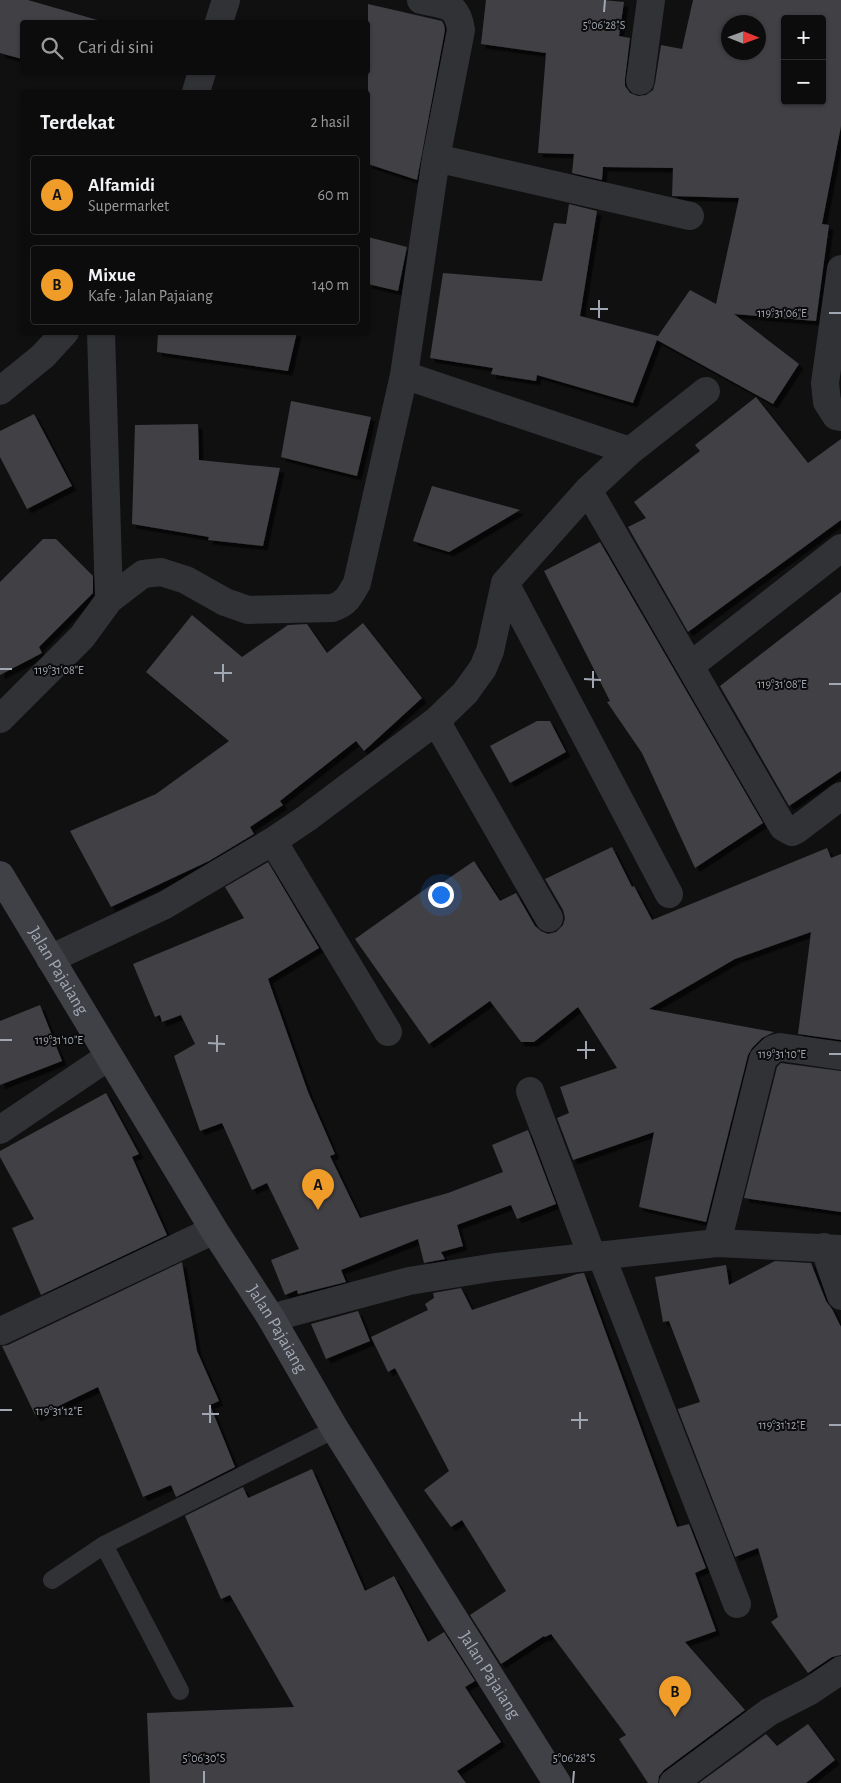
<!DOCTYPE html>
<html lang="id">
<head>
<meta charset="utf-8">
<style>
	:root { --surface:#0c0c0d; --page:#151516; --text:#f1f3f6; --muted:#9a9b9d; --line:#2c2c2e; --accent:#ef9c29 }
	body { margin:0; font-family:"Alegreya Sans",sans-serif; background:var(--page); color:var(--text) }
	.controls { position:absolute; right:15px; top:15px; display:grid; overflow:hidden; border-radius:5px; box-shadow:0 1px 4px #0004 }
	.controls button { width:45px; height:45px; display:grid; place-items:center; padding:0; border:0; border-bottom:1px solid var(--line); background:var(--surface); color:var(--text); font:25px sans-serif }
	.compass { position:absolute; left:721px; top:15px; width:45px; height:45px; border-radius:50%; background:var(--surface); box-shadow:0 1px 4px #0004; rotate:91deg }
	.you { position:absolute; left:440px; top:894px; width:18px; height:18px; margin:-12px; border:4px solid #fff; border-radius:50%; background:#1a73e8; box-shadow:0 0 0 8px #1a73e833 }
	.badge { display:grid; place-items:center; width:32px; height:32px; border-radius:50%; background:var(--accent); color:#111; font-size:16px; font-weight:700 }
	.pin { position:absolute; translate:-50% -41px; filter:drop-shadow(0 1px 2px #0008) }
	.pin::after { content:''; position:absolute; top:26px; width:18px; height:15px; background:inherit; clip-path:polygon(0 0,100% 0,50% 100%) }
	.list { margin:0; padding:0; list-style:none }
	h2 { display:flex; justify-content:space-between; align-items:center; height:65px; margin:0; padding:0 20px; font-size:21px }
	h2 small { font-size:16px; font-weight:400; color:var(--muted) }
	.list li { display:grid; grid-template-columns:32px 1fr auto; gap:15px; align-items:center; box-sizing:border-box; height:80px; margin:0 10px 10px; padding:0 10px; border:1px solid var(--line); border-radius:5px }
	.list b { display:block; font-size:19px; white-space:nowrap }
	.list p { margin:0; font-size:16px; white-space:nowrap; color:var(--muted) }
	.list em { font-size:16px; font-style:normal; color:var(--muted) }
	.icon { flex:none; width:28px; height:28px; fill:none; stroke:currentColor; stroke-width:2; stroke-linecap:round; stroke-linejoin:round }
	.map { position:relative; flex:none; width:841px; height:1783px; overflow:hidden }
	.search { position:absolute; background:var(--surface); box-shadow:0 1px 4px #0004; left:20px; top:20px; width:350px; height:55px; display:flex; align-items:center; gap:12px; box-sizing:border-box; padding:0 18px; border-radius:5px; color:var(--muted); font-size:19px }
	.panel { position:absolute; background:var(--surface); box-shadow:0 1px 4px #0004; left:20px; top:90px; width:350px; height:245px; border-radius:5px }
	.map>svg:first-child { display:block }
	.building { fill:#3f4044; fill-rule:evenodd; filter:url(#shadow) }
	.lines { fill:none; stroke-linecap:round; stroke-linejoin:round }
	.service { stroke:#313236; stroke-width:18 }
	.minor { stroke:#313236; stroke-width:28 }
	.secondary { stroke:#3f4146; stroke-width:28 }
	.ticks { fill:none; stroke:#a1a7b2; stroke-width:2 }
	.labels { text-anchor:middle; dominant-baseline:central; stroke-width:4; stroke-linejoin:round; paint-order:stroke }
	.street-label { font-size:18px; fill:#a1a7b2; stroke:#0b0b0c }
	.ticks-label { font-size:12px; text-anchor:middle; fill:#a1a7b2; stroke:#0b0b0c; stroke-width:4; stroke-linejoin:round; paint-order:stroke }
</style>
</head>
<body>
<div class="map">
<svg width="841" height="1783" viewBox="0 0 841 1783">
	<defs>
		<filter id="shadow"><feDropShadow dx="4.5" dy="4.5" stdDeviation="0" flood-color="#0009"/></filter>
	</defs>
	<rect width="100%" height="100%" fill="#101011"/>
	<path class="building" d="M 0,0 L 28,0 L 101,21 L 101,22 L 22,22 L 22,59 L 0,53 Z
		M 486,0 L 603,0 L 624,2 L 619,36 L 630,38 L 625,79 L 625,86 L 630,93 L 638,96 L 646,95 L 653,90 L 655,83 L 661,45 L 682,49 L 693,0 L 841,0 L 841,126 L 822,224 L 829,225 L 816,321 L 734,314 L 799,364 L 773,404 L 657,340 L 633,403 L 537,375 L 536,381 L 491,374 L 493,368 L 430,358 L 443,273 L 542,281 L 554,223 L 566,224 L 569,204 L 597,211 L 580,316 L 658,336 L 690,290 L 716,304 L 739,198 L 672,196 L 673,168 L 603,167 L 602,180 L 572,173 L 574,154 L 538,153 L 546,53 L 481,44 ZM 785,19 L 822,19 L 822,101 L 785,101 ZM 728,22 L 758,22 L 758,52 L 728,52 Z
		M 368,4 L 442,21 L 444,25 L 445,30 L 417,180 L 368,164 Z
		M 368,237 L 407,247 L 398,291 L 368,284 Z
		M 158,332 L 297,332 L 288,371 L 157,352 Z
		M 756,397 L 808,463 L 841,439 L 841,520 L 688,632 L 628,527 L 646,518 L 634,502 L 700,451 L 695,445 Z
		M 291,401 L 371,417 L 357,476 L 281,457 Z
		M 34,414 L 72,486 L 27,509 L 0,457 L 0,431 Z
		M 198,424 L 199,460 L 280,468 L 263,546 L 208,540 L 209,537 L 132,524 L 135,425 Z
		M 432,486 L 520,510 L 449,552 L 413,541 Z
		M 43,539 L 56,539 L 93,576 L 93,593 L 39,647 L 42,653 L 0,675 L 0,582 Z
		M 600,542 L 763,823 L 695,868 L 642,753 L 607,702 L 610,701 L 544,571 Z
		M 841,592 L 841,771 L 789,806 L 720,686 Z
		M 192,615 L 242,657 L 288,625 L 307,624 L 327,653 L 363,623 L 422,698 L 364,751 L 356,741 L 280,801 L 283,805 L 250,827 L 254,834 L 209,861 L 111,907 L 70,831 L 156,794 L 229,741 L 146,672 Z
		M 537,721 L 550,721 L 566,752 L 510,783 L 490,746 Z
		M 612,847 L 632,887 L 634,886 L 652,920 L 827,848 L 831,858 L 841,854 L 841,1040 L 798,1034 L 811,932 L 735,959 L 649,1009 L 774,1032 L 762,1038 L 752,1048 L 748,1055 L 706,1222 L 639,1207 L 654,1132 L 573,1160 L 557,1118 L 569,1113 L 560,1087 L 617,1068 L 578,1007 L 534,1042 L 521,1042 L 490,1001 L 429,1044 L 355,939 L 431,885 L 433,889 L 474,861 L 500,901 L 516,893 L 535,926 L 541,931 L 548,934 L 556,932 L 563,925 L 565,918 L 563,910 L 545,879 Z
		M 268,862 L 319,948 L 268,979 L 308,1092 L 335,1154 L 330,1156 L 360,1218 L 448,1193 L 503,1172 L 492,1145 L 528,1130 L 556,1204 L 517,1219 L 511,1205 L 457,1225 L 463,1246 L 441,1252 L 445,1259 L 424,1263 L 418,1239 L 341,1270 L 346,1282 L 298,1294 L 297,1290 L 285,1295 L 271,1260 L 299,1249 L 267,1183 L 252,1190 L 222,1123 L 200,1131 L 174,1056 L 195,1044 L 181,1015 L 162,1022 L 160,1015 L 155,1017 L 133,964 L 244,918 L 225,887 Z
		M 40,1005 L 62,1061 L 0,1085 L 0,1021 Z
		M 781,1063 L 841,1071 L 841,1212 L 744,1198 L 777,1067 Z
		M 106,1093 L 139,1154 L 132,1157 L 167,1235 L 41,1295 L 12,1228 L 34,1219 L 0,1157 L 0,1151 Z
		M 775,1261 L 811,1263 L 826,1301 L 832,1309 L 841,1327 L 841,1655 L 832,1657 L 808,1673 L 771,1622 L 778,1617 L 758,1548 L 735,1557 L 678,1410 L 678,1409 L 700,1402 L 669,1321 L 663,1322 L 655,1277 L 726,1265 L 729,1285 Z
		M 182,1262 L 197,1351 L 219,1401 L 210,1405 L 235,1467 L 176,1497 L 171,1485 L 143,1497 L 98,1387 L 36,1417 L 2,1346 L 8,1345 Z
		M 584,1273 L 677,1527 L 689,1524 L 706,1568 L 695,1573 L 716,1631 L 685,1642 L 745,1710 L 664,1770 L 659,1776 L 658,1783 L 648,1783 L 619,1739 L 626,1735 L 551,1634 L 545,1637 L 544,1636 L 501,1664 L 470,1615 L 506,1591 L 462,1520 L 451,1527 L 424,1490 L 449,1471 L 395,1368 L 388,1372 L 371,1337 L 428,1310 L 425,1304 L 434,1298 L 433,1293 L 461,1288 L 472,1310 L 577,1274 Z
		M 358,1311 L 370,1341 L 326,1359 L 311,1324 Z
		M 312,1469 L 365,1591 L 394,1576 L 428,1642 L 444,1632 L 475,1681 L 465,1687 L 501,1742 L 457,1771 L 466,1783 L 150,1783 L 147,1713 L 294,1707 L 230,1595 L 221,1599 L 185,1516 L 243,1487 L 248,1498 Z
		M 808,1724 L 835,1760 L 806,1783 L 699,1783 L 766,1734 L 777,1746 Z"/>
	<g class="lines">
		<path class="service" d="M 104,1545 L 180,1691
			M 52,1580 L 104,1545 L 335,1429"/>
		<path class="minor" d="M 219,22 L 226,0
			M 640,81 L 651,0
			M 196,92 L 202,72
			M 436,158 L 690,216
			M 841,269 L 825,383 L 827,402 L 836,416 L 841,417
			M 101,332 L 109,600
			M 404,375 L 630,451
			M 0,391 L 43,356 L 65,332
			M 588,490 L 783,827 L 792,832 L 796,830 L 841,796
			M 505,583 L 669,894
			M 690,666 L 841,548
			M 0,719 L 82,637 L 109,600 L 143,574 L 161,572 L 186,580 L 225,602 L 248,610 L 332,608 C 346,604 350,596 357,583 L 404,375 L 436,158 L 461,30 C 457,2 445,6 421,0
			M 436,721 L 549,918
			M 273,841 L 388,1032
			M 50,959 L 165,905 L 273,841 L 307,818 L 436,721 L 465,693 L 483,668 L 490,651 L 505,583 L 588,490 L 630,451 L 706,391
			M 530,1091 L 592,1256
			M 0,1130 L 108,1057
			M 717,1243 L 763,1059 L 773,1049 L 780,1047 L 841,1056
			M 824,1247 L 841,1296
			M 601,1255 L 737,1604
			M 271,1318 L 409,1281 L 496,1267 L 717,1243 L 841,1249
			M 1,1331 L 214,1230
			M 673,1783 L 769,1712 L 810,1691 L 841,1670"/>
		<path class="secondary" id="s1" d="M 0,875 L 214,1230 L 271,1318 L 335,1429 L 557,1783"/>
	</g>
	<path class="ticks" d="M 604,12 L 605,0M 590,309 L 608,309M 829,313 L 841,313M 599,318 L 599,300M 0,669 L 12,669M 214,673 L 232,673M 584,679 L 601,680M 223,682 L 223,664M 829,684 L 841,684M 593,688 L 593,671M 0,1040 L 12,1040M 208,1043 L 225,1044M 577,1050 L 595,1050M 217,1052 L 217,1035M 829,1054 L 841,1054M 586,1059 L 586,1041M 0,1410 L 12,1410M 202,1414 L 219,1414M 571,1420 L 588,1420M 210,1423 L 210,1405M 829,1425 L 841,1425M 580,1429 L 580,1412M 204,1783 L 204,1771M 573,1783 L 574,1771"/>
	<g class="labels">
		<g class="street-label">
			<text stroke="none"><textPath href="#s1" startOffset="112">Jalan Pajaiang</textPath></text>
			<text stroke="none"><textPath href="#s1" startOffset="532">Jalan Pajaiang</textPath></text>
			<text stroke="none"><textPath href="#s1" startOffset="938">Jalan Pajaiang</textPath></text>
		</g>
	</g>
	<g class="ticks-label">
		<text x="604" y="29">5°06'28"S</text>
		<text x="782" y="317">119°31'06"E</text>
		<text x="59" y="674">119°31'08"E</text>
		<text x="782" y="688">119°31'08"E</text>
		<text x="59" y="1044">119°31'10"E</text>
		<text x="782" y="1058">119°31'10"E</text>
		<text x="59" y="1415">119°31'12"E</text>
		<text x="782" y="1429">119°31'12"E</text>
		<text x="204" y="1762">5°06'30"S</text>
		<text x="574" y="1762">5°06'28"S</text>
	</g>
</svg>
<div class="controls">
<button>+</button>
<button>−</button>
</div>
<svg class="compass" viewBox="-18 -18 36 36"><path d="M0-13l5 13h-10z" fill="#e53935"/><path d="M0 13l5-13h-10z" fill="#9a9b9d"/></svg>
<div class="you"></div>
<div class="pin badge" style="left:318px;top:1210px">A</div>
<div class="pin badge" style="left:675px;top:1717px">B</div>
<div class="search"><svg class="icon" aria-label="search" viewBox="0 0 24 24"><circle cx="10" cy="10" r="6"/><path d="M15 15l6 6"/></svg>Cari di sini</div>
<section class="panel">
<h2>Terdekat<small>2 hasil</small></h2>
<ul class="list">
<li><span class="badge">A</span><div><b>Alfamidi</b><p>Supermarket</p></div><em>60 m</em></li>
<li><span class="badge">B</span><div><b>Mixue</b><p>Kafe · Jalan Pajaiang</p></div><em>140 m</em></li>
</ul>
</section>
</div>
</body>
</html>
